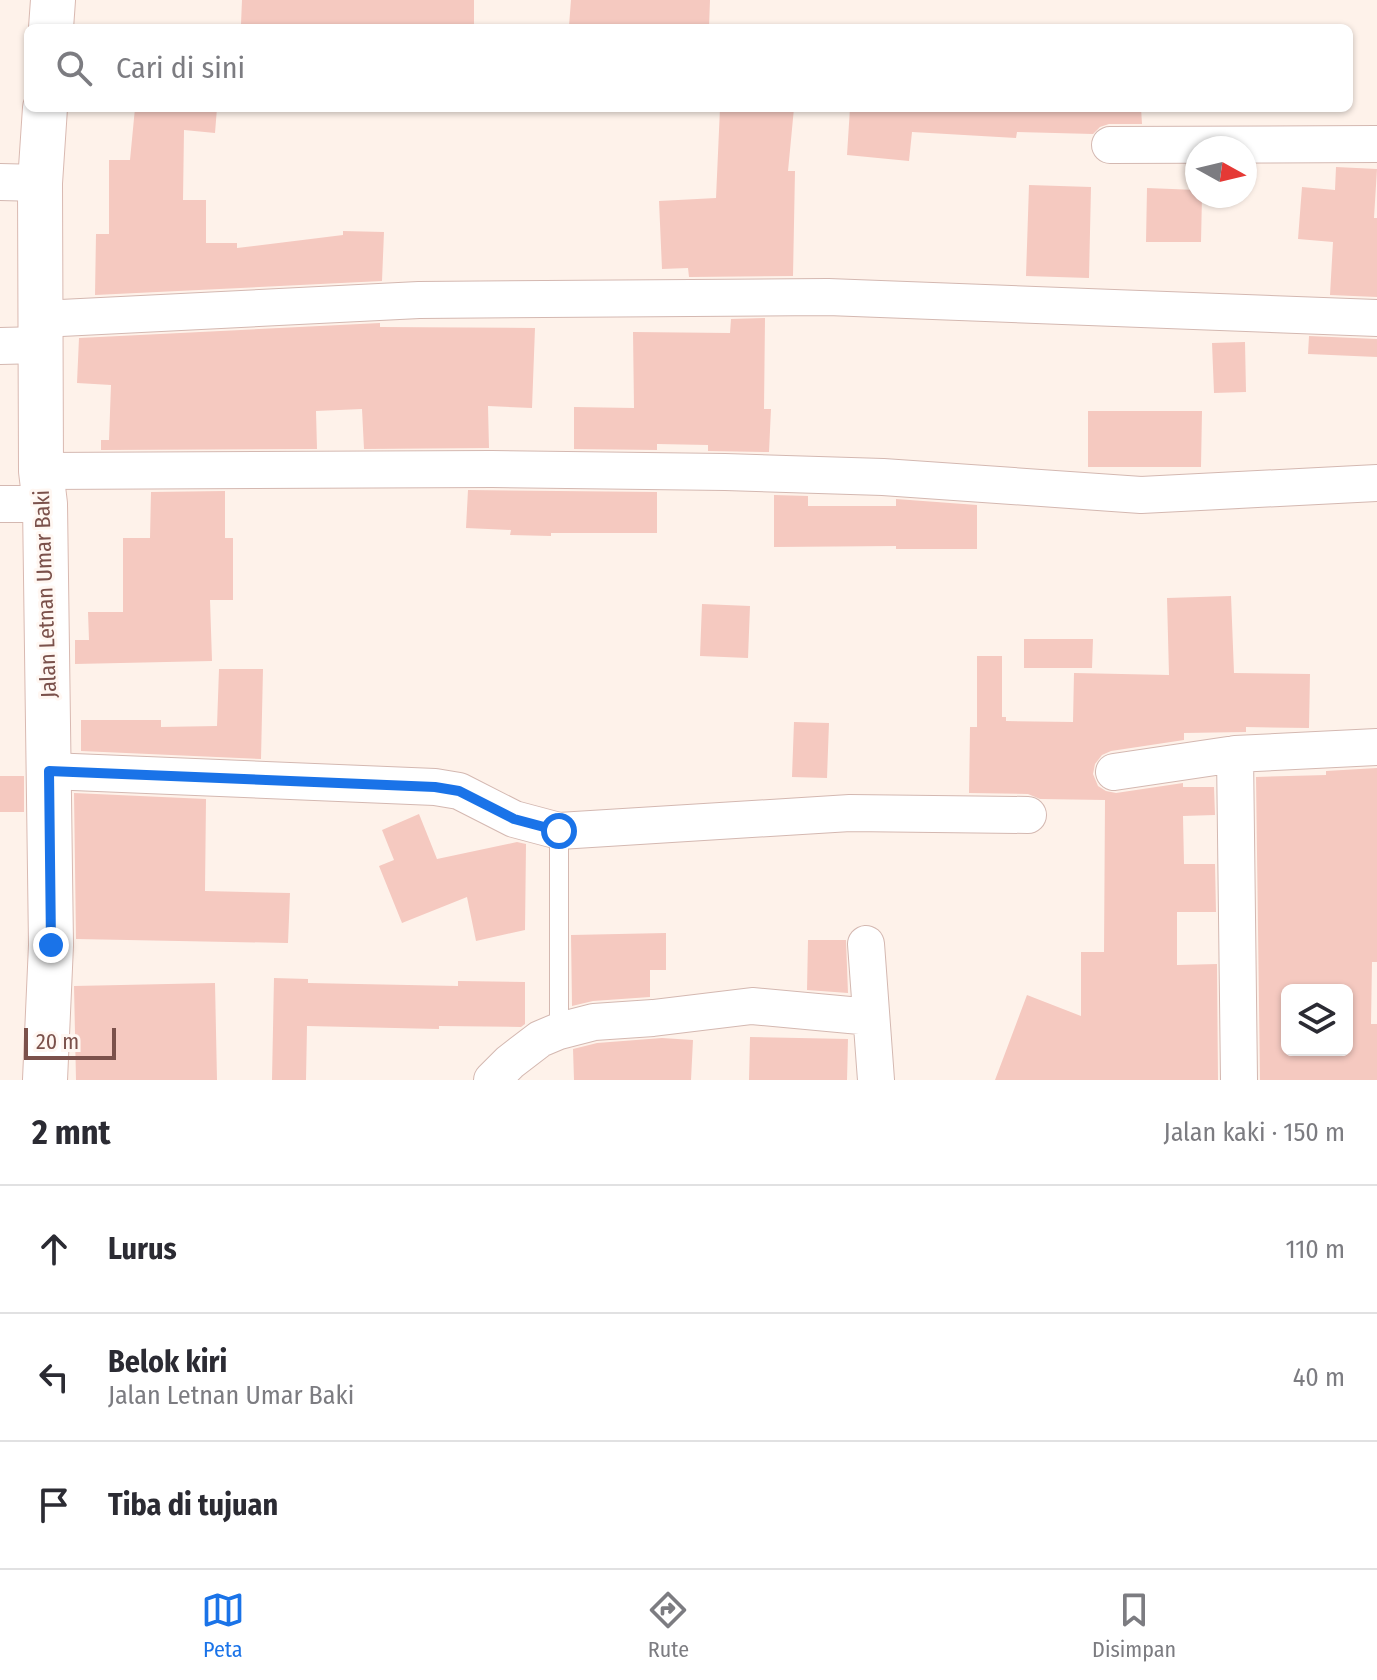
<!DOCTYPE html>
<html lang="id">
<head>
<meta charset="utf-8">
<style>
	:root { --surface:#fff; --page:#f2f2f3; --text:#2b2b33; --muted:#7c7c81; --line:#e1e1e2; --accent:#1a73e8 }
	body { margin:0; font-family:"Fira Sans Condensed",sans-serif; background:var(--page); color:var(--text) }
	.controls { position:absolute; right:24px; bottom:24px; display:grid; overflow:hidden; border-radius:12px; box-shadow:0 2px 6px #0004 }
	.controls button { width:72px; height:72px; display:grid; place-items:center; padding:0; border:0; border-bottom:2px solid var(--line); background:var(--surface); color:var(--text); font:40px sans-serif }
	.compass { position:absolute; left:1185px; top:136px; width:72px; height:72px; border-radius:50%; background:var(--surface); box-shadow:0 2px 6px #0004; rotate:98deg }
	.scale { position:absolute; left:24px; bottom:20px; width:92px; box-sizing:border-box; padding-left:8px; border:4px solid #7b514b; border-top:0; font-size:22px; line-height:28px; white-space:nowrap; color:#7b514b; -webkit-text-stroke:6px #fff7f2; paint-order:stroke }
	.stop { position:absolute; width:24px; height:24px; margin:-18px; border:6px solid #1a73e8; border-radius:50%; background:#fff }
	.stop.end { background:#1a73e8; border-color:#fff; box-shadow:0 2px 8px #0008 }
	.list { margin:0; padding:0; list-style:none }
	h2 { display:flex; justify-content:space-between; align-items:center; height:104px; margin:0; padding:0 32px; font-size:34px }
	h2 small { font-size:26px; font-weight:400; color:var(--muted) }
	.list li { display:grid; grid-template-columns:52px 1fr auto; gap:24px; align-items:center; box-sizing:border-box; height:128px; padding:0 32px; border-top:2px solid var(--line) }
	.list b { display:block; font-size:30px; white-space:nowrap }
	.list p { margin:0; font-size:26px; white-space:nowrap; color:var(--muted) }
	.list em { font-size:26px; font-style:normal; color:var(--muted) }
	.icon { flex:none; width:44px; height:44px; fill:none; stroke:currentColor; stroke-width:2; stroke-linecap:round; stroke-linejoin:round }
	.map { position:relative; flex:none; width:1377px; height:1080px; overflow:hidden }
	.search { position:absolute; background:var(--surface); box-shadow:0 2px 6px #0004; left:24px; right:24px; top:24px; height:88px; display:flex; align-items:center; gap:20px; box-sizing:border-box; padding:0 28px; border-radius:12px; color:var(--muted); font-size:30px }
	.sheet { height:488px; background:var(--surface) }
	nav { display:flex; justify-content:space-around; align-items:center; box-sizing:border-box; height:112px; border-top:2px solid var(--line); background:var(--surface); font-size:22px; color:var(--muted) }
	nav a { display:grid; justify-items:center; gap:4px }
	nav .on { color:var(--accent) }
	.map>svg:first-child { display:block }
	.building { fill:#f5c9c0; fill-rule:evenodd }
	.lines { fill:none; stroke-linecap:round; stroke-linejoin:round }
	.lane-casing { stroke:#d4b8b1; stroke-width:20 }
	.street-casing { stroke:#d4b8b1; stroke-width:38 }
	.secondary-casing { stroke:#d9b9b1; stroke-width:46 }
	.lane { stroke:#fff; stroke-width:18 }
	.street { stroke:#fff; stroke-width:36 }
	.secondary { stroke:#fff; stroke-width:44 }
	.route { stroke:#1a73e8; stroke-width:10 }
	.labels { text-anchor:middle; dominant-baseline:central; stroke-width:6; stroke-linejoin:round; paint-order:stroke }
	.street-label { font-size:22px; fill:#7b514b; stroke:#fff7f2 }
</style>
</head>
<body>
<div class="map">
<svg width="1377" height="1080" viewBox="0 0 1377 1080">
	<rect width="100%" height="100%" fill="#fef2ea"/>
	<path class="building" d="M 242,0 L 474,0 L 474,28 L 241,24 Z
		M 571,0 L 710,0 L 709,28 L 569,26 Z
		M 135,108 L 217,108 L 215,133 L 184,130 L 183,200 L 206,200 L 206,243 L 237,243 L 237,248 L 343,235 L 343,231 L 384,232 L 382,281 L 95,295 L 96,234 L 109,234 L 109,160 L 130,160 Z
		M 720,108 L 794,108 L 788,171 L 795,171 L 793,276 L 689,277 L 688,268 L 662,269 L 659,201 L 716,198 Z
		M 850,108 L 1141,108 L 1142,124 L 1109,124 L 1100,127 L 1093,134 L 1017,132 L 1016,138 L 912,132 L 909,161 L 847,155 Z
		M 1336,167 L 1377,169 L 1374,218 L 1377,218 L 1377,297 L 1330,295 L 1333,242 L 1298,239 L 1302,187 L 1335,190 Z
		M 1029,185 L 1091,187 L 1089,278 L 1026,276 Z
		M 1147,188 L 1197,190 L 1197,196 L 1202,196 L 1201,242 L 1146,242 Z
		M 765,318 L 764,409 L 771,409 L 769,452 L 708,451 L 708,445 L 657,444 L 657,450 L 574,449 L 574,407 L 634,408 L 633,332 L 730,333 L 731,319 Z
		M 380,323 L 380,327 L 535,328 L 532,408 L 488,406 L 489,448 L 364,449 L 362,409 L 316,411 L 317,449 L 101,450 L 101,440 L 109,440 L 111,385 L 77,383 L 79,338 Z
		M 1309,336 L 1377,339 L 1377,357 L 1308,354 Z
		M 1245,342 L 1246,392 L 1214,393 L 1212,343 Z
		M 1088,411 L 1202,411 L 1201,467 L 1088,467 Z
		M 468,490 L 657,492 L 657,533 L 551,533 L 551,536 L 510,535 L 511,530 L 466,528 Z
		M 225,491 L 225,538 L 233,538 L 233,600 L 210,600 L 212,661 L 75,664 L 75,640 L 89,640 L 88,612 L 123,612 L 123,538 L 150,538 L 151,492 Z
		M 774,495 L 808,496 L 808,506 L 896,506 L 896,499 L 977,505 L 977,549 L 896,549 L 896,546 L 774,547 Z
		M 1231,596 L 1234,673 L 1310,674 L 1309,728 L 1246,727 L 1246,732 L 1184,733 L 1184,740 L 1111,751 L 1102,755 L 1095,764 L 1093,774 L 1098,786 L 1106,791 L 1116,793 L 1183,783 L 1183,787 L 1214,787 L 1215,815 L 1183,816 L 1184,864 L 1215,864 L 1216,912 L 1177,912 L 1177,965 L 1217,964 L 1218,1080 L 995,1080 L 1027,995 L 1081,1016 L 1081,952 L 1104,952 L 1105,800 L 1040,799 L 1028,794 L 969,793 L 970,727 L 977,727 L 977,656 L 1002,656 L 1002,717 L 1006,717 L 1006,721 L 1073,722 L 1074,673 L 1169,675 L 1167,598 Z
		M 702,604 L 750,606 L 748,658 L 700,656 Z
		M 1024,639 L 1093,639 L 1092,668 L 1024,668 Z
		M 219,669 L 263,669 L 261,759 L 81,751 L 81,720 L 161,720 L 161,727 L 217,726 Z
		M 794,722 L 829,723 L 827,778 L 792,777 Z
		M 1377,768 L 1377,962 L 1372,962 L 1371,1024 L 1377,1024 L 1377,1080 L 1260,1080 L 1256,777 L 1326,775 L 1326,771 ZM 1287,990 L 1347,990 L 1347,1050 L 1287,1050 Z
		M 0,776 L 24,776 L 24,812 L 0,812 Z
		M 74,793 L 206,799 L 205,891 L 290,893 L 288,943 L 76,939 Z
		M 419,814 L 437,859 L 517,842 L 526,844 L 525,930 L 476,941 L 467,897 L 402,923 L 379,866 L 394,860 L 382,830 Z
		M 666,933 L 666,970 L 650,970 L 650,997 L 593,1001 L 572,1006 L 571,935 Z
		M 808,940 L 846,940 L 848,993 L 807,990 Z
		M 274,978 L 308,979 L 308,983 L 458,986 L 458,981 L 525,982 L 525,1024 L 521,1027 L 439,1026 L 439,1029 L 307,1026 L 306,1080 L 272,1080 Z
		M 215,983 L 217,1080 L 76,1080 L 74,986 Z
		M 750,1037 L 848,1039 L 847,1080 L 749,1080 Z
		M 662,1038 L 693,1040 L 691,1080 L 574,1080 L 573,1049 L 597,1043 Z"/>
	<g class="lines">
		<g class="lane-casing">
			<path id="lane" d="M 559,831 L 559,1031"/>
		</g>
		<g class="street-casing">
			<path id="street" d="M 1110,145 L 1377,144
				M 0,182 L 40,183
				M 41,319 L 419,300 L 828,297 L 1377,318
				M 0,346 L 41,345
				M 41,471 L 492,469 L 725,472 L 883,477 L 1141,495 L 1377,483
				M 0,504 L 45,504
				M 49,771 L 435,787 L 459,791 L 514,819 L 559,831 L 850,813 L 1028,815
				M 1114,772 L 1235,754
				M 866,944 L 876,1080
				M 492,1080 L 510,1062 L 540,1039 L 559,1031 L 594,1022 L 653,1018 L 752,1006 L 871,1017
				M 1239,1080 L 1235,754 L 1377,747"/>
		</g>
		<g class="secondary-casing">
			<path id="secondary" d="M 51,28 L 53,0
				M 45,1080 L 51,945 L 45,504 L 41,471 L 40,183 L 45,108"/>
		</g>
		<use href="#lane" class="lane"/>
		<use href="#street" class="street"/>
		<use href="#secondary" class="secondary"/>
	</g>
	<g class="lines">
		<path class="route" d="M 51,945 L 49,771 L 435,787 L 459,791 L 514,819 L 559,831"/>
	</g>
	<g class="labels">
		<g class="street-label">
			<text transform="translate(45 594) rotate(-92)">Jalan Letnan Umar Baki</text>
		</g>
	</g>
</svg>
<div class="controls">
<button><svg class="icon" aria-label="layers" viewBox="0 0 24 24"><path d="M12 4l9 5-9 5-9-5zM3 14l9 5 9-5"/></svg></button>
</div>
<svg class="compass" viewBox="-18 -18 36 36"><path d="M0-13l5 13h-10z" fill="#e53935"/><path d="M0 13l5-13h-10z" fill="#7c7c81"/></svg>
<div class="scale">20 m</div>
<div class="stop" style="left:559px;top:831px"></div>
<div class="stop end" style="left:51px;top:945px"></div>
<div class="search"><svg class="icon" aria-label="search" viewBox="0 0 24 24"><circle cx="10" cy="10" r="6"/><path d="M15 15l6 6"/></svg>Cari di sini</div>
</div>
<section class="sheet">
<h2>2 mnt<small>Jalan kaki · 150 m</small></h2>
<ul class="list">
<li><svg class="icon" aria-label="ahead" viewBox="0 0 24 24"><path d="M12 20V5M6 11l6-6 6 6"/></svg><div><b>Lurus</b></div><em>110 m</em></li>
<li><svg class="icon" aria-label="left" viewBox="0 0 24 24"><path d="M17 20v-9H6M10 6l-5 5 5 5"/></svg><div><b>Belok kiri</b><p>Jalan Letnan Umar Baki</p></div><em>40 m</em></li>
<li><svg class="icon" aria-label="arrive" viewBox="0 0 24 24"><path d="M6 21V4h12l-3 4 3 4H6"/></svg><div><b>Tiba di tujuan</b></div></li>
</ul>
</section>
<nav>
<a class="on"><svg class="icon" aria-label="map" viewBox="0 0 24 24"><path d="M3 6l6-2 6 2 6-2v14l-6 2-6-2-6 2zM9 4v14M15 6v14"/></svg>Peta</a>
<a><svg class="icon" aria-label="directions" viewBox="0 0 24 24"><path d="M12 3l9 9-9 9-9-9zM9 14v-3h6M13 9l2 2-2 2"/></svg>Rute</a>
<a><svg class="icon" aria-label="saved" viewBox="0 0 24 24"><path d="M7 4h10v16l-5-4-5 4z"/></svg>Disimpan</a>
</nav>
</body>
</html>
